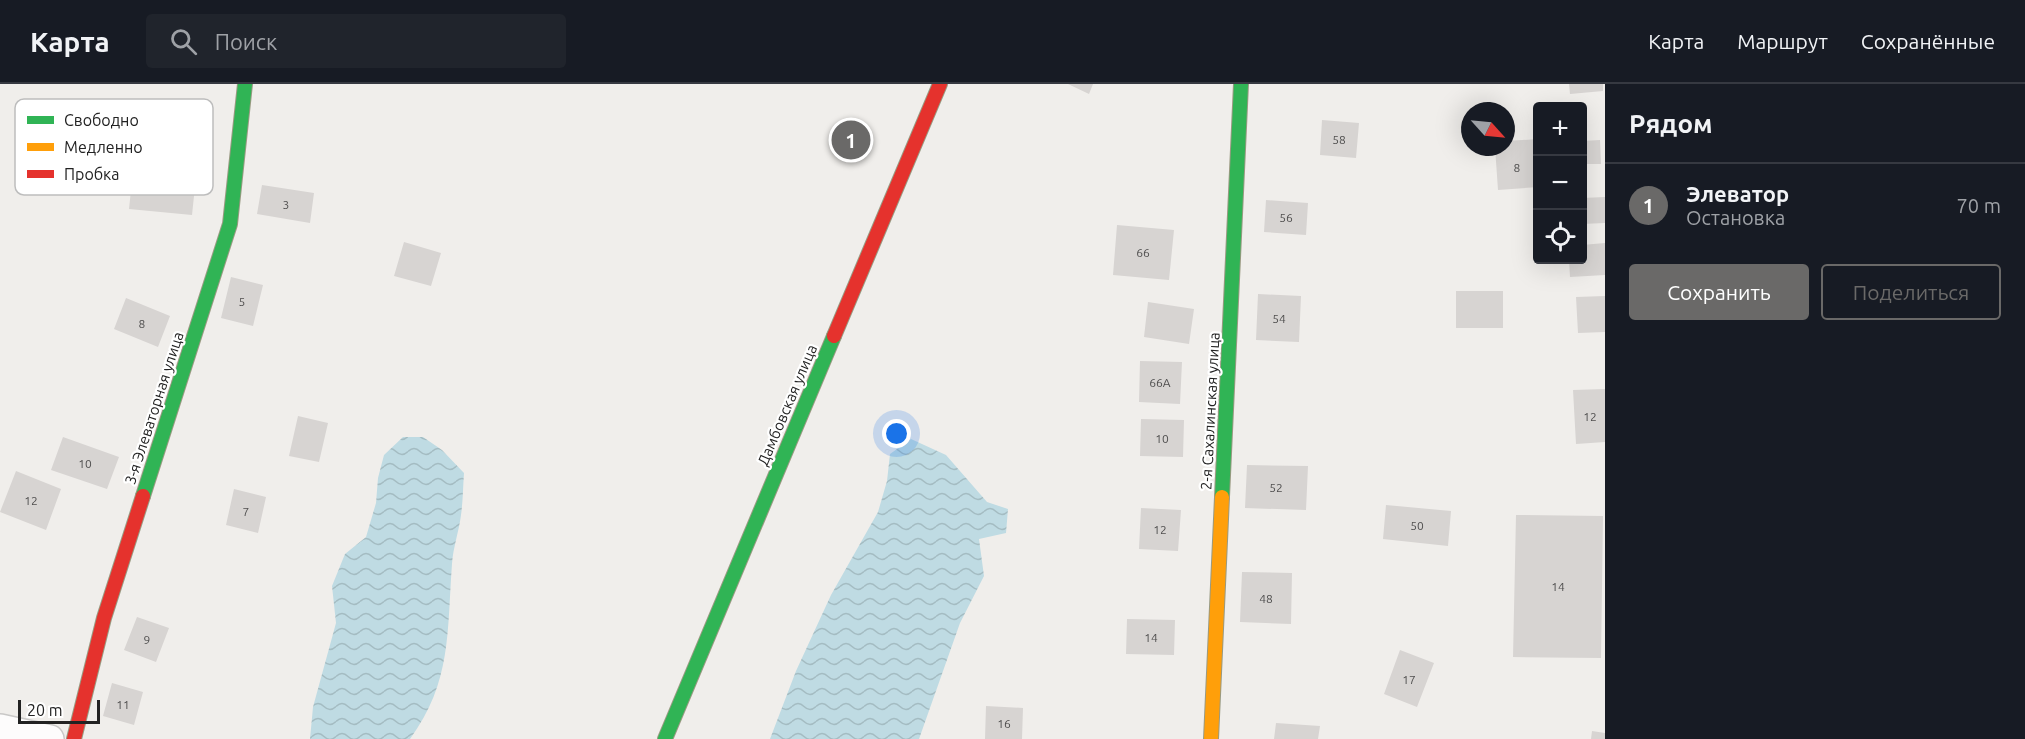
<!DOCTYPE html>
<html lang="ru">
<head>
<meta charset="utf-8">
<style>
	:root { --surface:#171b24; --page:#20242c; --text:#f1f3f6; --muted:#9ea1a6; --line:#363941; --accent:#6a6968 }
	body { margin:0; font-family:Ubuntu,sans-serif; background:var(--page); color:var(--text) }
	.controls { position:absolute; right:18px; top:18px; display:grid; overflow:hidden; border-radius:6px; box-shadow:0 6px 24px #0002 }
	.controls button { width:54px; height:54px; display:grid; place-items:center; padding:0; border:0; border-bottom:2px solid var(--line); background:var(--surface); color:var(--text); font:30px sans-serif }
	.compass { position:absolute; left:1461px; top:18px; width:54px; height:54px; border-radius:50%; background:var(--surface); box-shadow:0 6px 24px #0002; rotate:117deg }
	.scale { position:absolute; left:18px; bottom:15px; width:82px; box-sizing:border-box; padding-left:6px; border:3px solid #222; border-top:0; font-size:16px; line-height:21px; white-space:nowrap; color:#222; -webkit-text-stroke:4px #fff; paint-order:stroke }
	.you { position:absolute; left:897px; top:350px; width:21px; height:21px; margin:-15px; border:4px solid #fff; border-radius:50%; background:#1a73e8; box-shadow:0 0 0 9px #1a73e833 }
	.badge { display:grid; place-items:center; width:39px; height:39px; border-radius:50%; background:var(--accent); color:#fff; font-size:20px; font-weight:700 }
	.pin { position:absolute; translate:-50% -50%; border:3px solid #fff; box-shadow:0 2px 6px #0006 }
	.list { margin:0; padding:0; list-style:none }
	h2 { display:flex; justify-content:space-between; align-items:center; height:78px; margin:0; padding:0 24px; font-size:26px }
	h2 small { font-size:20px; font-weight:400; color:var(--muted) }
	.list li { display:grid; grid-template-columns:39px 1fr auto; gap:18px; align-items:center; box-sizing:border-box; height:84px; padding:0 24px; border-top:2px solid var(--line) }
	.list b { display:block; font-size:22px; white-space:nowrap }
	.list p { margin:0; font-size:20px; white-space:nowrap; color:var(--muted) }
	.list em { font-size:20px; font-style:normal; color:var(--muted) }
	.actions { display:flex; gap:12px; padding:18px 24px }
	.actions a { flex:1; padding:14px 0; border:2px solid var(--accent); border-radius:6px; text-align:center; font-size:21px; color:var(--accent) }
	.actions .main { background:var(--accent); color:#fff }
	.icon { flex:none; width:33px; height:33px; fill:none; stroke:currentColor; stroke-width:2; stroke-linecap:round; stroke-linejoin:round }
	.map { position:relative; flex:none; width:1605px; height:655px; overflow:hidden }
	header { display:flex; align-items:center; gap:36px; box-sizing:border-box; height:84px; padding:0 30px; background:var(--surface); border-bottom:2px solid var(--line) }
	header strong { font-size:28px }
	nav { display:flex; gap:33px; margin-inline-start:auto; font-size:21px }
	.search { width:420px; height:54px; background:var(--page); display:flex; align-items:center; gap:15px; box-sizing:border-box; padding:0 21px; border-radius:6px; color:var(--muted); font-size:22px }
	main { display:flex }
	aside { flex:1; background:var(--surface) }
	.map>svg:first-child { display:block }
	.water { fill:url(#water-waves) }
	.building { fill:#d7d4d2 }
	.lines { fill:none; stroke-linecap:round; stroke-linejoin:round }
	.street-casing { stroke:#c9c8c7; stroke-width:30 }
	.fast-casing { stroke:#999a82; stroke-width:16 }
	.slow-casing { stroke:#999a82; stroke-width:16 }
	.jam-casing { stroke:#999a82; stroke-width:16 }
	.street { stroke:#fdfcfc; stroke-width:27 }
	.fast { stroke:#30b455; stroke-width:14 }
	.slow { stroke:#ff9f0a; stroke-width:14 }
	.jam { stroke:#e5322d; stroke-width:14 }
	.labels { text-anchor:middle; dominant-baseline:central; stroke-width:4.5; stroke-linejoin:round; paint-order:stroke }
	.number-label { font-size:12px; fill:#4f4e4e }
	.street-label { font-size:15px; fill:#222; stroke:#fff }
	.key { fill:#fff; stroke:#bdbdbd; stroke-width:1.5 }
	.key-label { font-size:16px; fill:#222 }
</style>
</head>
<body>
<header>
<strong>Карта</strong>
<div class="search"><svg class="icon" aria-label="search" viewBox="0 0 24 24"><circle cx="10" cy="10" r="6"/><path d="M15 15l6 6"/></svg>Поиск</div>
<nav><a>Карта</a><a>Маршрут</a><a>Сохранённые</a></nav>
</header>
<main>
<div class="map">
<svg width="1605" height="655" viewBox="0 0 1605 655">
	<defs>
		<pattern id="water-waves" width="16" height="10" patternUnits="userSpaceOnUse" patternTransform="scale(1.5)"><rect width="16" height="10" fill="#bfdbe3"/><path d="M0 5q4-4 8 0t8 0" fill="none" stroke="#a4bcc2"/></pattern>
	</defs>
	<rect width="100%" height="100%" fill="#f0eeeb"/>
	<path class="water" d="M 403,353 L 423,353 L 442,366 L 464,389 C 463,403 463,417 461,431 C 459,447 453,464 452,480 C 447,546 452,598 410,655 L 310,655 L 313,623 L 336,539 L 332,502 L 345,470 L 366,453 L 376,419 L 378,394 L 384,371 Z
		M 911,355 L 946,371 L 987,418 L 1008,425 L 1006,449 L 979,455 L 984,492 L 960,539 L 919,655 L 770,655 L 796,587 L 831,511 L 878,428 L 887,397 L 890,370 Z"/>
	<path class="building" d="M 1068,0 L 1093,0 L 1089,10 Z
		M 1569,0 L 1603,0 L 1603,7 L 1570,10 Z
		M 1322,36 L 1359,39 L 1356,74 L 1320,71 Z
		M 1538,55 L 1538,103 L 1498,106 L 1495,63 L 1506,63 L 1506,57 Z
		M 1600,56 L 1601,80 L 1582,80 L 1582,57 Z
		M 133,87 L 196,93 L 192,131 L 129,125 Z
		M 262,101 L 314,109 L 310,139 L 257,130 Z
		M 1605,113 L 1605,139 L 1582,140 L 1582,114 Z
		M 1266,116 L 1308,119 L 1306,151 L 1264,148 Z
		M 1117,141 L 1174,146 L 1169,196 L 1113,191 Z
		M 404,158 L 441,169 L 431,202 L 394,192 Z
		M 1605,159 L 1605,191 L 1570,193 L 1569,176 L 1582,176 L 1582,161 Z
		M 231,193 L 263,201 L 253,242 L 221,234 Z
		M 1456,207 L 1503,207 L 1503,244 L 1456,244 Z
		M 1258,210 L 1301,212 L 1299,258 L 1256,256 Z
		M 1605,212 L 1605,248 L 1578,249 L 1576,213 Z
		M 126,214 L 170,232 L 158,263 L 114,245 Z
		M 1148,218 L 1194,225 L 1189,260 L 1144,253 Z
		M 1140,277 L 1182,278 L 1180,320 L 1139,318 Z
		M 1605,305 L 1605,358 L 1576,360 L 1573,306 Z
		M 298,332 L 328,339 L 319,378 L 289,372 Z
		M 1141,335 L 1184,336 L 1183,373 L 1140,372 Z
		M 63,353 L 119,373 L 107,405 L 51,386 Z
		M 1247,381 L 1308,382 L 1306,426 L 1245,424 Z
		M 16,387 L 61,405 L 46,446 L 0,428 Z
		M 234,405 L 266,413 L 258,449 L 226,441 Z
		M 1386,421 L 1451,427 L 1448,462 L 1383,455 Z
		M 1141,424 L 1181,426 L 1178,467 L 1139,465 Z
		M 1516,431 L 1603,432 L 1601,574 L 1513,573 Z
		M 1242,488 L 1292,489 L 1291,540 L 1240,538 Z
		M 137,533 L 169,544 L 156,578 L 124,566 Z
		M 1127,535 L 1175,536 L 1174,571 L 1126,570 Z
		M 1400,566 L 1434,579 L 1417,623 L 1384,610 Z
		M 112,599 L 143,608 L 134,641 L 103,632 Z
		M 986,622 L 1023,624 L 1022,655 L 985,655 Z
		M 1276,639 L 1320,642 L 1318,655 L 1274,655 Z
		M 1592,647 L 1605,649 L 1605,655 L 1591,655 Z"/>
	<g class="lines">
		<g class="street-casing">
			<path id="street" d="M 0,644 L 50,655"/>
		</g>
		<g class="fast-casing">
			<path id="fast" d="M 143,412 L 230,140 L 245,0
				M 1222,413 L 1241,0
				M 665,655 L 834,252"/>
		</g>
		<g class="slow-casing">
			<path id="slow" d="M 1211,655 L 1222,413"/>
		</g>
		<g class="jam-casing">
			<path id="jam" d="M 834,252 L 940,0
				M 74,655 L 104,534 L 143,412"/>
		</g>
		<use href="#street" class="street"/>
		<use href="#fast" class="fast"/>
		<use href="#slow" class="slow"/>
		<use href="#jam" class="jam"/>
	</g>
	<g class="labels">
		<g class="number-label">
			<text x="1339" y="55">58</text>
			<text x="1517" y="83">8</text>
			<text x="286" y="120">3</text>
			<text x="1286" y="133">56</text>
			<text x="1143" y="168">66</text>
			<text x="242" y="217">5</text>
			<text x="1279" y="234">54</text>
			<text x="142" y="239">8</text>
			<text x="1160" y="298">66А</text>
			<text x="1590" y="332">12</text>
			<text x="1162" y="354">10</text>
			<text x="85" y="379">10</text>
			<text x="1276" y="403">52</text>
			<text x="31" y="416">12</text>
			<text x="246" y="427">7</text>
			<text x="1417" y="441">50</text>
			<text x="1160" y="445">12</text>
			<text x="1558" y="502">14</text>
			<text x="1266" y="514">48</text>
			<text x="1151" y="553">14</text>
			<text x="147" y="555">9</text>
			<text x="1409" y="595">17</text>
			<text x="123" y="620">11</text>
			<text x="1004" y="639">16</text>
		</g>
		<g class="street-label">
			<text transform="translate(787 321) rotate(-67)">Дамбовская улица</text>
			<text transform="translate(154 324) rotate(-72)">3-я Элеваторная улица</text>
			<text transform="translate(1210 327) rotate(-87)">2-я Сахалинская улица</text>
		</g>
	</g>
	<rect x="15" y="15" width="198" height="96" rx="9" class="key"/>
	<rect x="27" y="32" width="27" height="8" fill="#30b455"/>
	<rect x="27" y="59" width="27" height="8" fill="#ff9f0a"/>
	<rect x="27" y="86" width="27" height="8" fill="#e5322d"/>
	<g class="key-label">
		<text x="64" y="42">Свободно</text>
		<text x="64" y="69">Медленно</text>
		<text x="64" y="96">Пробка</text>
	</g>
</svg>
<div class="controls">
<button>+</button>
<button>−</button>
<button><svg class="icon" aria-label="locate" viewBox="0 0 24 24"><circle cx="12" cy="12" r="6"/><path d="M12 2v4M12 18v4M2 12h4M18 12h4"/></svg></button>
</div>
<svg class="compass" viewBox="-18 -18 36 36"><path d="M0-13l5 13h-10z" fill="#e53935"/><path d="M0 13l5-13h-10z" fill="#9ea1a6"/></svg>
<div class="scale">20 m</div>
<div class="you"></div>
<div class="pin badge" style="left:851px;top:56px">1</div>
</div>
<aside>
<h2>Рядом<small></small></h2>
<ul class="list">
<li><span class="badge">1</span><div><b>Элеватор</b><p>Остановка</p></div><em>70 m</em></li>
</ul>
<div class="actions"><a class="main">Сохранить</a><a>Поделиться</a></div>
</aside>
</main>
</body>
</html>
